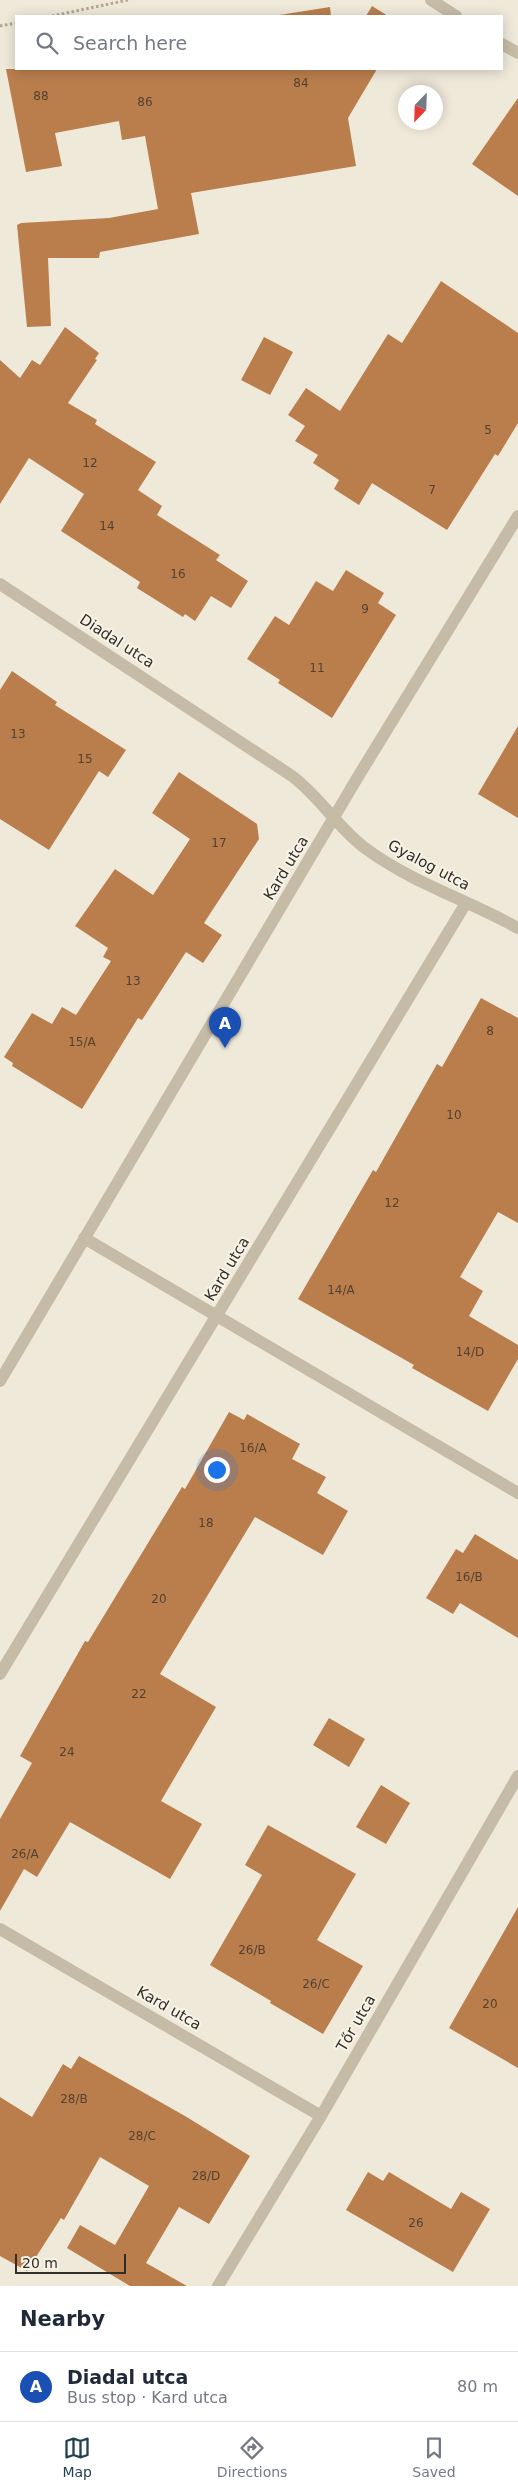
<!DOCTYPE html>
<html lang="en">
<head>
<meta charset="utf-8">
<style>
	:root { --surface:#fff; --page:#f2f2f3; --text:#1f2937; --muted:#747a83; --line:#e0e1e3; --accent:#214350 }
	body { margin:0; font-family:"DejaVu Sans",sans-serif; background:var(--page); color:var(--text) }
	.compass { position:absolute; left:398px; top:85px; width:45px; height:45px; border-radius:50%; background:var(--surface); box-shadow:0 2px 12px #0003; rotate:203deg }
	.scale { position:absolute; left:15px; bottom:12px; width:111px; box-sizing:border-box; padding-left:5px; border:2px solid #332d27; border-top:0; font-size:14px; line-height:18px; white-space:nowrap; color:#332d27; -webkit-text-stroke:4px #f7f3e6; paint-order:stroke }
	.you { position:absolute; left:216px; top:1469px; width:18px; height:18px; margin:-12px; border:4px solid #fff; border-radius:50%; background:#1a73e8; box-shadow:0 0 0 8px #1a73e833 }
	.badge { display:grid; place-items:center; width:32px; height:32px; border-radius:50%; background:var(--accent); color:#fff; font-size:16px; font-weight:700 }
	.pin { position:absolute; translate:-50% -41px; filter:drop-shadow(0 1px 2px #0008) }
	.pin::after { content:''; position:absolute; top:26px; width:18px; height:15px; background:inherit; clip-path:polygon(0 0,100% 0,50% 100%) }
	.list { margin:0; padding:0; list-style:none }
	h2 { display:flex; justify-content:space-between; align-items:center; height:65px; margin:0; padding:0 20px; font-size:21px }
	h2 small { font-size:16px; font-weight:400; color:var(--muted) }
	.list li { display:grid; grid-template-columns:32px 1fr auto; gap:15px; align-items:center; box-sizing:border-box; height:70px; padding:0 20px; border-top:1px solid var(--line) }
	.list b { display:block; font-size:19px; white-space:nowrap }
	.list p { margin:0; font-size:16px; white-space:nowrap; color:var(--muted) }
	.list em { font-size:16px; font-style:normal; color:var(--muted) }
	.icon { flex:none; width:28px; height:28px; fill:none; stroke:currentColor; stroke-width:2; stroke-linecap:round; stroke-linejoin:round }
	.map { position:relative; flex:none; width:518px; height:2286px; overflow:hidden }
	.search { position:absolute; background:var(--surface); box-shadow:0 2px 12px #0003; left:15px; right:15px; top:15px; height:55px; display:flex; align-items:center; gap:12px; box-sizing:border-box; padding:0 18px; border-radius:0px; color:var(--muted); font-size:19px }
	.sheet { height:135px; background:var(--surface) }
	nav { display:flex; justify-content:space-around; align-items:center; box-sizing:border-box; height:70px; border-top:1px solid var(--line); background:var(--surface); font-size:14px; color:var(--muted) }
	nav a { display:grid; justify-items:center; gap:2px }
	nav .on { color:var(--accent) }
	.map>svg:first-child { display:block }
	.building { fill:#ba7e4d }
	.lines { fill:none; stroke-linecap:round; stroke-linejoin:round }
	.path { stroke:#b1a692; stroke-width:3; stroke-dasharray:2.5 2.5; stroke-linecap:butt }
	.minor { stroke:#c6bba7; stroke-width:12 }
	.labels { text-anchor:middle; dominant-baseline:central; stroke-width:4; stroke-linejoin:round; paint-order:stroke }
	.number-label { font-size:12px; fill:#554130 }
	.street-label { font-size:15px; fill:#332d27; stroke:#f7f3e6 }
</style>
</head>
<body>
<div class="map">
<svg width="518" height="2286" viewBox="0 0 518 2286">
	<rect width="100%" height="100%" fill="#efe9da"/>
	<path class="building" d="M 372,6 L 388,16 L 366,16 Z
		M 330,7 L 331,16 L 273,16 Z
		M 6,69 L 377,69 L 348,118 L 356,166 L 191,193 L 199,234 L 100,252 L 99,258 L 48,258 L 51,326 L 27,327 L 17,225 L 21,223 L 109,218 L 158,209 L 145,136 L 122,140 L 119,121 L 55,133 L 62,166 L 26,172 Z
		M 518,98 L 518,196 L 472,164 Z
		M 441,281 L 518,333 L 518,423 L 498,456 L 495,454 L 447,530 L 372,483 L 359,505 L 334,489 L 339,480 L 313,463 L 318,455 L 295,441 L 305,426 L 288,415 L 306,388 L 340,411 L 388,334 L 402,343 Z
		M 65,327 L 99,353 L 95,359 L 97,360 L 68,403 L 97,420 L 95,424 L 156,462 L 138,490 L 162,506 L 157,515 L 220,555 L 216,560 L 248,581 L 231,608 L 211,596 L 195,621 L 185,614 L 183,617 L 137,588 L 140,582 L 61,531 L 84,494 L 29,458 L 0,504 L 0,360 L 20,378 L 32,360 L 40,365 Z
		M 264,337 L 293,352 L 270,395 L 241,380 Z
		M 346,570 L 384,593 L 378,603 L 396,615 L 332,718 L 278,683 L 280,680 L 247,659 L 275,616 L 289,625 L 316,581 L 333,591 Z
		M 12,671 L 57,702 L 55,705 L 126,750 L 108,777 L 99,771 L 49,850 L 0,819 L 0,690 Z
		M 518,726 L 518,818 L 478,794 Z
		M 179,772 L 257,824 L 259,839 L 204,923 L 222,935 L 203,963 L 186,952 L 142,1020 L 138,1018 L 82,1109 L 12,1066 L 13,1063 L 4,1057 L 32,1013 L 52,1024 L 62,1007 L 76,1015 L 111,961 L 103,957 L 108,948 L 75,926 L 115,869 L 153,895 L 190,839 L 152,813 Z
		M 481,998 L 518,1018 L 518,1223 L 498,1212 L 460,1277 L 483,1291 L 469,1316 L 518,1345 L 518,1359 L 488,1411 L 412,1368 L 414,1365 L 298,1299 L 373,1170 L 376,1172 L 437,1064 L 442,1067 Z
		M 229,1412 L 244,1420 L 247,1414 L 300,1444 L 292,1459 L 326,1477 L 317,1493 L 348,1511 L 323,1555 L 255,1517 L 160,1674 L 216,1707 L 161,1801 L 202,1824 L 170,1879 L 70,1822 L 37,1877 L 24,1869 L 0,1911 L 0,1819 L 32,1763 L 20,1756 L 85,1641 L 88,1642 L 182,1487 L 185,1489 Z
		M 475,1534 L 518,1560 L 518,1638 L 460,1603 L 453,1614 L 426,1598 L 456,1549 L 463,1553 Z
		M 329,1718 L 365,1739 L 349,1767 L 313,1745 Z
		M 381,1785 L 410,1803 L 386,1844 L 356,1827 Z
		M 268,1825 L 356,1874 L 317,1940 L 363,1966 L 323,2034 L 270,2003 L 271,2001 L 210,1965 L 262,1875 L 245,1865 Z
		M 518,1907 L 518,2068 L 449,2028 Z
		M 79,2056 L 185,2116 L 250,2156 L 209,2224 L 179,2207 L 146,2263 L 187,2286 L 130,2286 L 67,2248 L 80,2225 L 115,2245 L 149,2186 L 100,2157 L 64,2220 L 61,2218 L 27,2271 L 0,2256 L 0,2097 L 32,2117 L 63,2064 L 71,2069 Z
		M 368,2172 L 383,2181 L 389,2172 L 451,2209 L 461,2192 L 490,2209 L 453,2272 L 346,2210 Z"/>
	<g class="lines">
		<path class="path" d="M 52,16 L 128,0
			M 0,26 L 16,23"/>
		<path class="minor" d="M 431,0 L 456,16
			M 502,44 L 518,53
			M 0,584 L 292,776 C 320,797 338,828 365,848 C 412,883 468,900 518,928
			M 84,1238 L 518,1493
			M 0,1381 L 359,775 L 518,516
			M 0,1674 L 466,903
			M 0,1929 L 321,2116
			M 218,2286 L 321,2116 L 518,1776"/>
	</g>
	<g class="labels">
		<g class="number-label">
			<text x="301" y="83">84</text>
			<text x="41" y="96">88</text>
			<text x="145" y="102">86</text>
			<text x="488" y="430">5</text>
			<text x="90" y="463">12</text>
			<text x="432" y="490">7</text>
			<text x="107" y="526">14</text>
			<text x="178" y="574">16</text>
			<text x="365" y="609">9</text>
			<text x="317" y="668">11</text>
			<text x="18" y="734">13</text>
			<text x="85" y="759">15</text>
			<text x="219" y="843">17</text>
			<text x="133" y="981">13</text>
			<text x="490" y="1031">8</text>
			<text x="82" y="1042">15/A</text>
			<text x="454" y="1115">10</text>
			<text x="392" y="1203">12</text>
			<text x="341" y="1290">14/A</text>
			<text x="470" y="1352">14/D</text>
			<text x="253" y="1448">16/A</text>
			<text x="206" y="1523">18</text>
			<text x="469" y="1577">16/B</text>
			<text x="159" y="1599">20</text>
			<text x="139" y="1694">22</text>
			<text x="67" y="1752">24</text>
			<text x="25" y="1854">26/A</text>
			<text x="252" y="1950">26/B</text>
			<text x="316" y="1984">26/C</text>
			<text x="490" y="2004">20</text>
			<text x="74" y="2099">28/B</text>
			<text x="142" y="2136">28/C</text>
			<text x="206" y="2176">28/D</text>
			<text x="416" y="2223">26</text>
		</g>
		<g class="street-label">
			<text transform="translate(117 641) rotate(33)">Diadal utca</text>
			<text transform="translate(429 865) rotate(28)">Gyalog utca</text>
			<text transform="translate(286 868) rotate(-59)">Kard utca</text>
			<text transform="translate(227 1269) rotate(-59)">Kard utca</text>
			<text transform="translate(169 2008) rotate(30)">Kard utca</text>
			<text transform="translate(356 2023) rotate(-60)">Tőr utca</text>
		</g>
	</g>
</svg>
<svg class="compass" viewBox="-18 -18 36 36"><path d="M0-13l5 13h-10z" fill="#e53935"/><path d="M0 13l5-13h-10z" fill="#747a83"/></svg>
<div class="scale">20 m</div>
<div class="you"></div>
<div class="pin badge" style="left:225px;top:1048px;background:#1a4fb4">A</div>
<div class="search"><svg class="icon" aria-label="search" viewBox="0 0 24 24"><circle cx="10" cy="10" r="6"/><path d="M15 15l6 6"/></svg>Search here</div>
</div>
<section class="sheet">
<h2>Nearby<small></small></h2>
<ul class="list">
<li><span class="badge" style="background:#1a4fb4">A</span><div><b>Diadal utca</b><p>Bus stop · Kard utca</p></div><em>80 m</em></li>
</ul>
</section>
<nav>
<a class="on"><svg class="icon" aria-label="map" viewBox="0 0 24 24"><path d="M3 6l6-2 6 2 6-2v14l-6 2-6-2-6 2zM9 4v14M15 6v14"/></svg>Map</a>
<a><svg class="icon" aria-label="directions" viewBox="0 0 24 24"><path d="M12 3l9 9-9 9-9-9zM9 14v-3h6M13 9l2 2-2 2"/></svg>Directions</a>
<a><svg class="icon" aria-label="saved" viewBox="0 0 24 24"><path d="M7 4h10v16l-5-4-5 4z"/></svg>Saved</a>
</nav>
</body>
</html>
